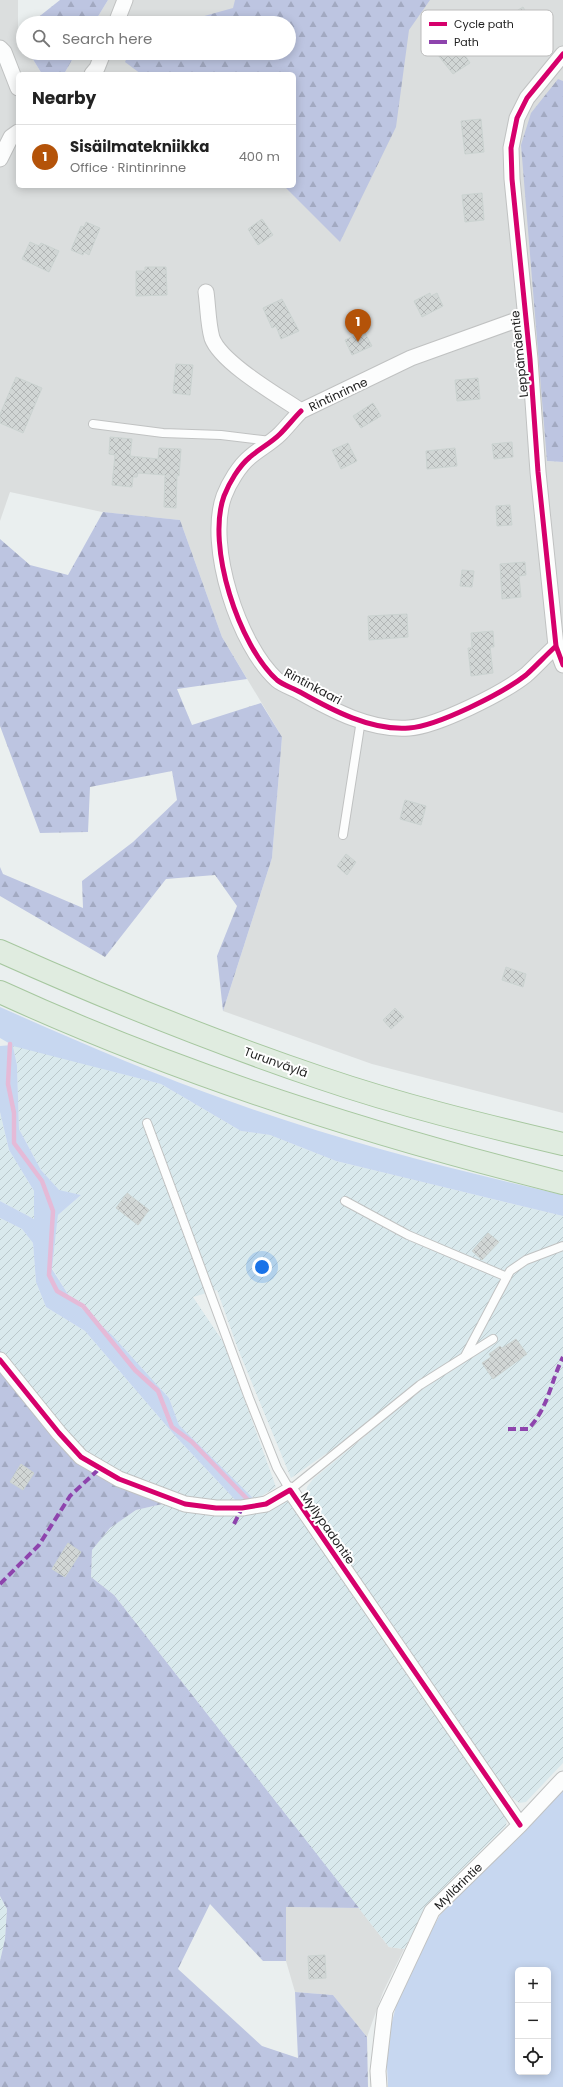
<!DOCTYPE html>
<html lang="en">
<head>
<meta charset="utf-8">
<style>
	:root { --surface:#fff; --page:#f6f6f6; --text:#222; --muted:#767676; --line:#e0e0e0; --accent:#b45309 }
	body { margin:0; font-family:Poppins,sans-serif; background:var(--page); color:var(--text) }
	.controls { position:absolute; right:12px; bottom:12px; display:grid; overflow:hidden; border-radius:6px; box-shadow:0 2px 10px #0003 }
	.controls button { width:36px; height:36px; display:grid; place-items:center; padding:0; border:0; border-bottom:1px solid var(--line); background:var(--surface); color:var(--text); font:20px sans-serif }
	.you { position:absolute; left:262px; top:1267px; width:14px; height:14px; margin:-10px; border:3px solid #fff; border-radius:50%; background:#1a73e8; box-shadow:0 0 0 6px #1a73e833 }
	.badge { display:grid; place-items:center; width:26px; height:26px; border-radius:50%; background:var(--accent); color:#fff; font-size:13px; font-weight:700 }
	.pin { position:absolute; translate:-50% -33px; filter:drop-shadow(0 1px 2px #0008) }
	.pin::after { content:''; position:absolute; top:21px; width:14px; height:12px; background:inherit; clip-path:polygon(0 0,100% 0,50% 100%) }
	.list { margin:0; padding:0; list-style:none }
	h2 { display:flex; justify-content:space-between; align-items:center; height:52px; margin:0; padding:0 16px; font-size:17px }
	h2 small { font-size:13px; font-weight:400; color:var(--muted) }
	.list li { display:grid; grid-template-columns:26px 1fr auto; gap:12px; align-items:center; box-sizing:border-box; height:64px; padding:0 16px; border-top:1px solid var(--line) }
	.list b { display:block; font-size:15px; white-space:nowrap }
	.list p { margin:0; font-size:13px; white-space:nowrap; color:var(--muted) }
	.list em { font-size:13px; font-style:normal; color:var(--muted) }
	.icon { flex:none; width:22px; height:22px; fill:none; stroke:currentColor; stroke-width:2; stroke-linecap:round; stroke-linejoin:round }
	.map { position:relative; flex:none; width:563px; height:2087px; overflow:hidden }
	.search { position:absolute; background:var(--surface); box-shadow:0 2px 10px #0003; left:16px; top:16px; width:280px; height:44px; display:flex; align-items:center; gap:10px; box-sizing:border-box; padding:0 14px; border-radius:22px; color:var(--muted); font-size:15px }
	.panel { position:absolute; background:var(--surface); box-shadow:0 2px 10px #0003; left:16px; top:72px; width:280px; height:116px; border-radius:6px }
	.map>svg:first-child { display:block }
	.residential { fill:#dbdede }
	.farmland { fill:url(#farmland-furrows) }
	.grass { fill:#c7d7f0; fill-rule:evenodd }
	.forest { fill:url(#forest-firs) }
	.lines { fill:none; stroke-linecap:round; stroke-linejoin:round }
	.stream { stroke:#e5bad7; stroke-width:4.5 }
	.building { fill:url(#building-cross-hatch); stroke:#cbd3d1 }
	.service-casing { stroke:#c0c2c2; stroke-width:10 }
	.minor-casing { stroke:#c0c2c2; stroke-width:17 }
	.motorway-casing { stroke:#a6c79f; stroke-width:24 }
	.service { stroke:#fcfdfd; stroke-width:8 }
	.minor { stroke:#fcfdfd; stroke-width:15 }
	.motorway { stroke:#e0ece0; stroke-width:22 }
	.quiet { stroke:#8e44ad; stroke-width:4; stroke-dasharray:8 4; stroke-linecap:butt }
	.cycleway-casing { stroke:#fff; stroke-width:8 }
	.cycleway { stroke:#d6006c; stroke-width:5 }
	.labels { text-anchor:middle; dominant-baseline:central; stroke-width:4; stroke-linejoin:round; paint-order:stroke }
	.street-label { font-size:12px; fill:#212121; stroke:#fff }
	.key { fill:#fff; stroke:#bcbcbc; stroke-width:1 }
	.key-label { font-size:11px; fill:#212121 }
</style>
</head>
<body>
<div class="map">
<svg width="563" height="2087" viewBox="0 0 563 2087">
	<defs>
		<pattern id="farmland-furrows" width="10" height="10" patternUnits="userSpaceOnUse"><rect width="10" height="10" fill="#d9e9ed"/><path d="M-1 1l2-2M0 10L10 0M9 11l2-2" fill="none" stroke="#bac8cb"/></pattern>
		<pattern id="forest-firs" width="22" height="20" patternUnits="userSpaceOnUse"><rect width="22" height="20" fill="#bdc5e1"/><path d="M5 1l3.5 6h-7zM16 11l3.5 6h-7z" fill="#a2a9c1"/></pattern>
		<pattern id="building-cross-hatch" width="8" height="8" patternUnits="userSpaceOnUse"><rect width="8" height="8" fill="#d1d6d5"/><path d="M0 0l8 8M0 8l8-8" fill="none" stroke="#b3b7b7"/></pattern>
	</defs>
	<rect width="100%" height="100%" fill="#eaefef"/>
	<path class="residential" d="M 0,0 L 18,0 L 18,34 L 23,42 L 23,53 L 29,53 L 42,74 L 18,74 L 18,186 L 294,186 L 294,74 L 64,74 L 76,53 L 289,53 L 289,23 L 94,23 L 108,0 L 563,0 L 563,81 L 558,80 L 547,461 L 563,462 L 563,1113 L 372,1064 L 223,1011 L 272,858 L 282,737 L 222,637 L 180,520 L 102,512 L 10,492 L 0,521 Z
		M 285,1907 L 359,1908 L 389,1947 L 404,1949 L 383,1992 L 367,2037 L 333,1995 L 295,1992 L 286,1961 Z"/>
	<path class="farmland" d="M 13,1045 L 161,1084 L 241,1131 L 270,1135 L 336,1161 L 563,1216 L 563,1763 L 526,1802 L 519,1803 L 505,1792 L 305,1499 L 307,1487 L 313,1479 L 369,1433 L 363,1428 L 291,1478 L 238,1349 L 217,1290 L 193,1297 L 224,1343 L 276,1487 L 255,1500 L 179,1425 L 169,1398 L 112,1335 L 71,1299 L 52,1268 L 58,1215 L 81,1195 L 59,1191 L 41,1170 L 19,1129 L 17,1065 Z
		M 0,1112 L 9,1150 L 34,1191 L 34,1219 L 0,1201 Z
		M 0,1218 L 22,1229 L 33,1243 L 36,1282 L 46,1307 L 85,1331 L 177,1438 L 239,1504 L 170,1495 L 106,1469 L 80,1449 L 0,1350 Z
		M 285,1499 L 292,1504 L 507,1818 L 506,1826 L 449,1882 L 428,1907 L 404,1949 L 389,1947 L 114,1595 L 91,1577 L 92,1550 L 110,1528 L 136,1510 L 167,1503 Z
		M 0,1896 L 7,1909 L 5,1939 L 0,1961 Z"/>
	<path class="grass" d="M 0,1007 C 76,1041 153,1074 232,1102 C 340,1141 451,1169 563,1195 L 563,1216 L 336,1161 L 270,1135 L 241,1131 L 161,1084 L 13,1046 L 17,1065 L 19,1129 L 41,1170 L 59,1190 L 81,1195 L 58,1215 L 52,1269 L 71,1299 L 112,1335 L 169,1398 L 179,1425 L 255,1500 L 239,1504 L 177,1438 L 85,1331 L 46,1307 L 36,1282 L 33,1243 L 22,1229 L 0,1218 L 0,1201 L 34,1219 L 34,1191 L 9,1150 L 0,1112 L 0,1046 L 12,1045 L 0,1038 Z
		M 563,1785 L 563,2087 L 388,2087 L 386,2046 L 398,1998 L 418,1954 L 440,1915 ZM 518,1970 L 548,1970 L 548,2072 L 518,2072 Z"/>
	<path class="forest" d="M 60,0 L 108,0 L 94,23 L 31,23 Z
		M 235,0 L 430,0 L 409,30 L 396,127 L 340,242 L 284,186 L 294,186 L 294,74 L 141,74 L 125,62 L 129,53 L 289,53 L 289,23 L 142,23 L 145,16 L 190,20 L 233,8 Z
		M 29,53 L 76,53 L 64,74 L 42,74 Z
		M 558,79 L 563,81 L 563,462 L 547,461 L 521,145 L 531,113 Z
		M 103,512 L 180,520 L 222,637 L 247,679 L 177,689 L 192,725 L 261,703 L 282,737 L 272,858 L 223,1011 L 217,956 L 237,906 L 215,875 L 166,879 L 105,957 L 0,896 L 0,867 L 3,874 L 83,908 L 82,881 L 133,842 L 177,800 L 172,771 L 90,787 L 88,832 L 40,833 L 0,726 L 0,539 L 30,565 L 68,575 Z
		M 0,1350 L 80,1449 L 167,1503 L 136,1510 L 110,1528 L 92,1550 L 91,1577 L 114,1595 L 359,1908 L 286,1907 L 286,1961 L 263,1961 L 210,1904 L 178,1969 L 262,2046 L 298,2058 L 295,1992 L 333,1995 L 367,2037 L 368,2087 L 0,2087 L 0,1961 L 5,1939 L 7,1909 L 0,1896 Z"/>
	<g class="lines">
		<path class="stream" d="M 10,1044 L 8,1084 L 14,1113 L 14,1143 L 42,1181 L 53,1211 L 49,1275 L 57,1291 L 83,1306 L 135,1370 L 158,1391 L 172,1427 L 192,1442 L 249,1501"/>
	</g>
	<path class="building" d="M 523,7 L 544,41 L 530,49 L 510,15 Z
		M 445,23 L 470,63 L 453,74 L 437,54 L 437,52 L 427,36 Z
		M 481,119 L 484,152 L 465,154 L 461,121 Z
		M 482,193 L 484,220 L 465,222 L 462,195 Z
		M 262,219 L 273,235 L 258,245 L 248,229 Z
		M 86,222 L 100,228 L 89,255 L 84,252 L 83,255 L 71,250 L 81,226 L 84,227 Z
		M 30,242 L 39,246 L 41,243 L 59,251 L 49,272 L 22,259 Z
		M 145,267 L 166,267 L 167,295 L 136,296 L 136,271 L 145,271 Z
		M 430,293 L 431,296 L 437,293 L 443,306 L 422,317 L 414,301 Z
		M 282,299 L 299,331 L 281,339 L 276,326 L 272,328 L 263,308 Z
		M 364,331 L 372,346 L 352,355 L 345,340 Z
		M 176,364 L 193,365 L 190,395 L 173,393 Z
		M 16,377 L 42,388 L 23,433 L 0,423 L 0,414 Z
		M 478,378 L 480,399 L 457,401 L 455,380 Z
		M 373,403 L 381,416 L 361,428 L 353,416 Z
		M 110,437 L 132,439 L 130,456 L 158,459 L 159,448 L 181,449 L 179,476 L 177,475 L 176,508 L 164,507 L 165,475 L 138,473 L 137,477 L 133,477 L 132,487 L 112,485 L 115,455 L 109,454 Z
		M 512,442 L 513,457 L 494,459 L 492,444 Z
		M 348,443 L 357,461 L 341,469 L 332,450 Z
		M 455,448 L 457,466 L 427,469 L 426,451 Z
		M 510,505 L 512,525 L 497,526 L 496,506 Z
		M 525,562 L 526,575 L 519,576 L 521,597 L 502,599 L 500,564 Z
		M 462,570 L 474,571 L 472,587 L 460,586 Z
		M 407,614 L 408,637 L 369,640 L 368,616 Z
		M 493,631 L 494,647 L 490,647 L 493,673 L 471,676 L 468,648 L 472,648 L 471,633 Z
		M 405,800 L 426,806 L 421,825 L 400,819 Z
		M 346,854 L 356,862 L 347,875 L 337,866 Z
		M 506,967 L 526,974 L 523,987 L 502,980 Z
		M 395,1008 L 404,1017 L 391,1029 L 383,1020 Z
		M 127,1193 L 149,1210 L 138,1225 L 116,1208 Z
		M 488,1233 L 499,1242 L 482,1260 L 472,1251 Z
		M 516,1339 L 527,1354 L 493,1379 L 482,1363 L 491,1357 L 489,1354 L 500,1346 L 502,1348 Z
		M 21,1464 L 34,1473 L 23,1490 L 10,1482 Z
		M 68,1543 L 81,1552 L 65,1577 L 52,1569 Z
		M 325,1955 L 326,1978 L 309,1979 L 308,1956 Z"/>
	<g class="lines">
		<g class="service-casing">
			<path id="service" d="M 93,424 L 163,433 L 221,435 L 271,441
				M 343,835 L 361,720
				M 147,1123 L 249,1398 L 277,1468 L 290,1490 L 420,1385 L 493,1339
				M 345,1201 L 408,1235 L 507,1277
				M 465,1356 L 510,1271 L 526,1260 L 563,1246"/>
		</g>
		<g class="minor-casing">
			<path id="minor" d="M 116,23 L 125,0
				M 0,48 L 4,52 L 18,88
				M 563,54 L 527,98 L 517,118 L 511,148 L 512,179 L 530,359 L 538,472 L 556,646 L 563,665
				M 92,74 L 97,68 L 103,53
				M 0,159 L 11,137 L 18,132
				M 206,292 C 208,306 208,324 212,338 C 221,363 279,396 301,411 L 411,358 L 525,317
				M 301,411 C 294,418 287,427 280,434 C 271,443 259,449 250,457 C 239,466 229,483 224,496 C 206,546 239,646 277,680 C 283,685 293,688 300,692 C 332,710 371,731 409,728 C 438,726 503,693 526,675 C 536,666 545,656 556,646
				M 0,1360 L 59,1433 L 81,1457 L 119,1479 L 185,1504 L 216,1508 L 242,1508 L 266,1504 L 290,1490 L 520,1825
				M 379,2087 L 378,2071 L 385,2011 L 432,1911 L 520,1825 L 563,1779"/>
		</g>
		<g class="motorway-casing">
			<path id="motorway" d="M 0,951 C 105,998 212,1041 321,1078 C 400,1105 482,1125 563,1144
				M 0,992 C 181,1075 370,1135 563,1183"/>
		</g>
		<use href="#service" class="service"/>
		<use href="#minor" class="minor"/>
		<use href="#motorway" class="motorway"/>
		<path class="quiet" d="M 508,1429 L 528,1429 C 548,1409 551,1381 563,1357
			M 234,1524 L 242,1508
			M 0,1584 L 39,1545 L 70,1496 L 99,1469"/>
		<g class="cycleway-casing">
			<path id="cycleway" d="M 563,54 L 527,98 L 517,118 L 511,148 L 512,179 L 530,359 L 538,472 L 556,646 L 563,665
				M 301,411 C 294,418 287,427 280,434 C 271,443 259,449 250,457 C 239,466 229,483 224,496 C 206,546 239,646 277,680 C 283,685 293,688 300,692 C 332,710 371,731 409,728 C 438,726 503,693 526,675 C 536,666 545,656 556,646
				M 0,1360 L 59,1433 L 81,1457 L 119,1479 L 185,1504 L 216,1508 L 242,1508 L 266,1504 L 290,1490 L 520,1825"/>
		</g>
		<use href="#cycleway" class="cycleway"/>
	</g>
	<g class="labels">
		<g class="street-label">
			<text transform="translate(519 354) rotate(-96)">Leppämäentie</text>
			<text transform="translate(338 394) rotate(-25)">Rintinrinne</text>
			<text transform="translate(313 686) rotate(28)">Rintinkaari</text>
			<text transform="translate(276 1062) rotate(20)">Turunväylä</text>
			<text transform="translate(328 1528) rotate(55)">Myllypadontie</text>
			<text transform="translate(458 1886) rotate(-44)">Myllärintie</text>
		</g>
	</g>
	<rect x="421" y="10" width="132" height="46" rx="6" class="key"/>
	<rect x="429" y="22" width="18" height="4" fill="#d6006c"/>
	<rect x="429" y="40" width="18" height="4" fill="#8e44ad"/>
	<g class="key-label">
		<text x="454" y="28">Cycle path</text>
		<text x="454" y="46">Path</text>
	</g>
</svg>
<div class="controls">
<button>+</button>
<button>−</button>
<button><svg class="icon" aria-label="locate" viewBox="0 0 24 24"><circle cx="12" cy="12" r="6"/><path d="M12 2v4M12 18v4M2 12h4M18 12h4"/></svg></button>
</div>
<div class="you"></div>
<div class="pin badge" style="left:358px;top:342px">1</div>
<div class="search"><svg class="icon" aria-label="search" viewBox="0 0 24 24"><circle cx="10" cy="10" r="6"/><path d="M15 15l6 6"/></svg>Search here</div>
<section class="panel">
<h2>Nearby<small></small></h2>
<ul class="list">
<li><span class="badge">1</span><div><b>Sisäilmatekniikka</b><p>Office · Rintinrinne</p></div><em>400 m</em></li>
</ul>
</section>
</div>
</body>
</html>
